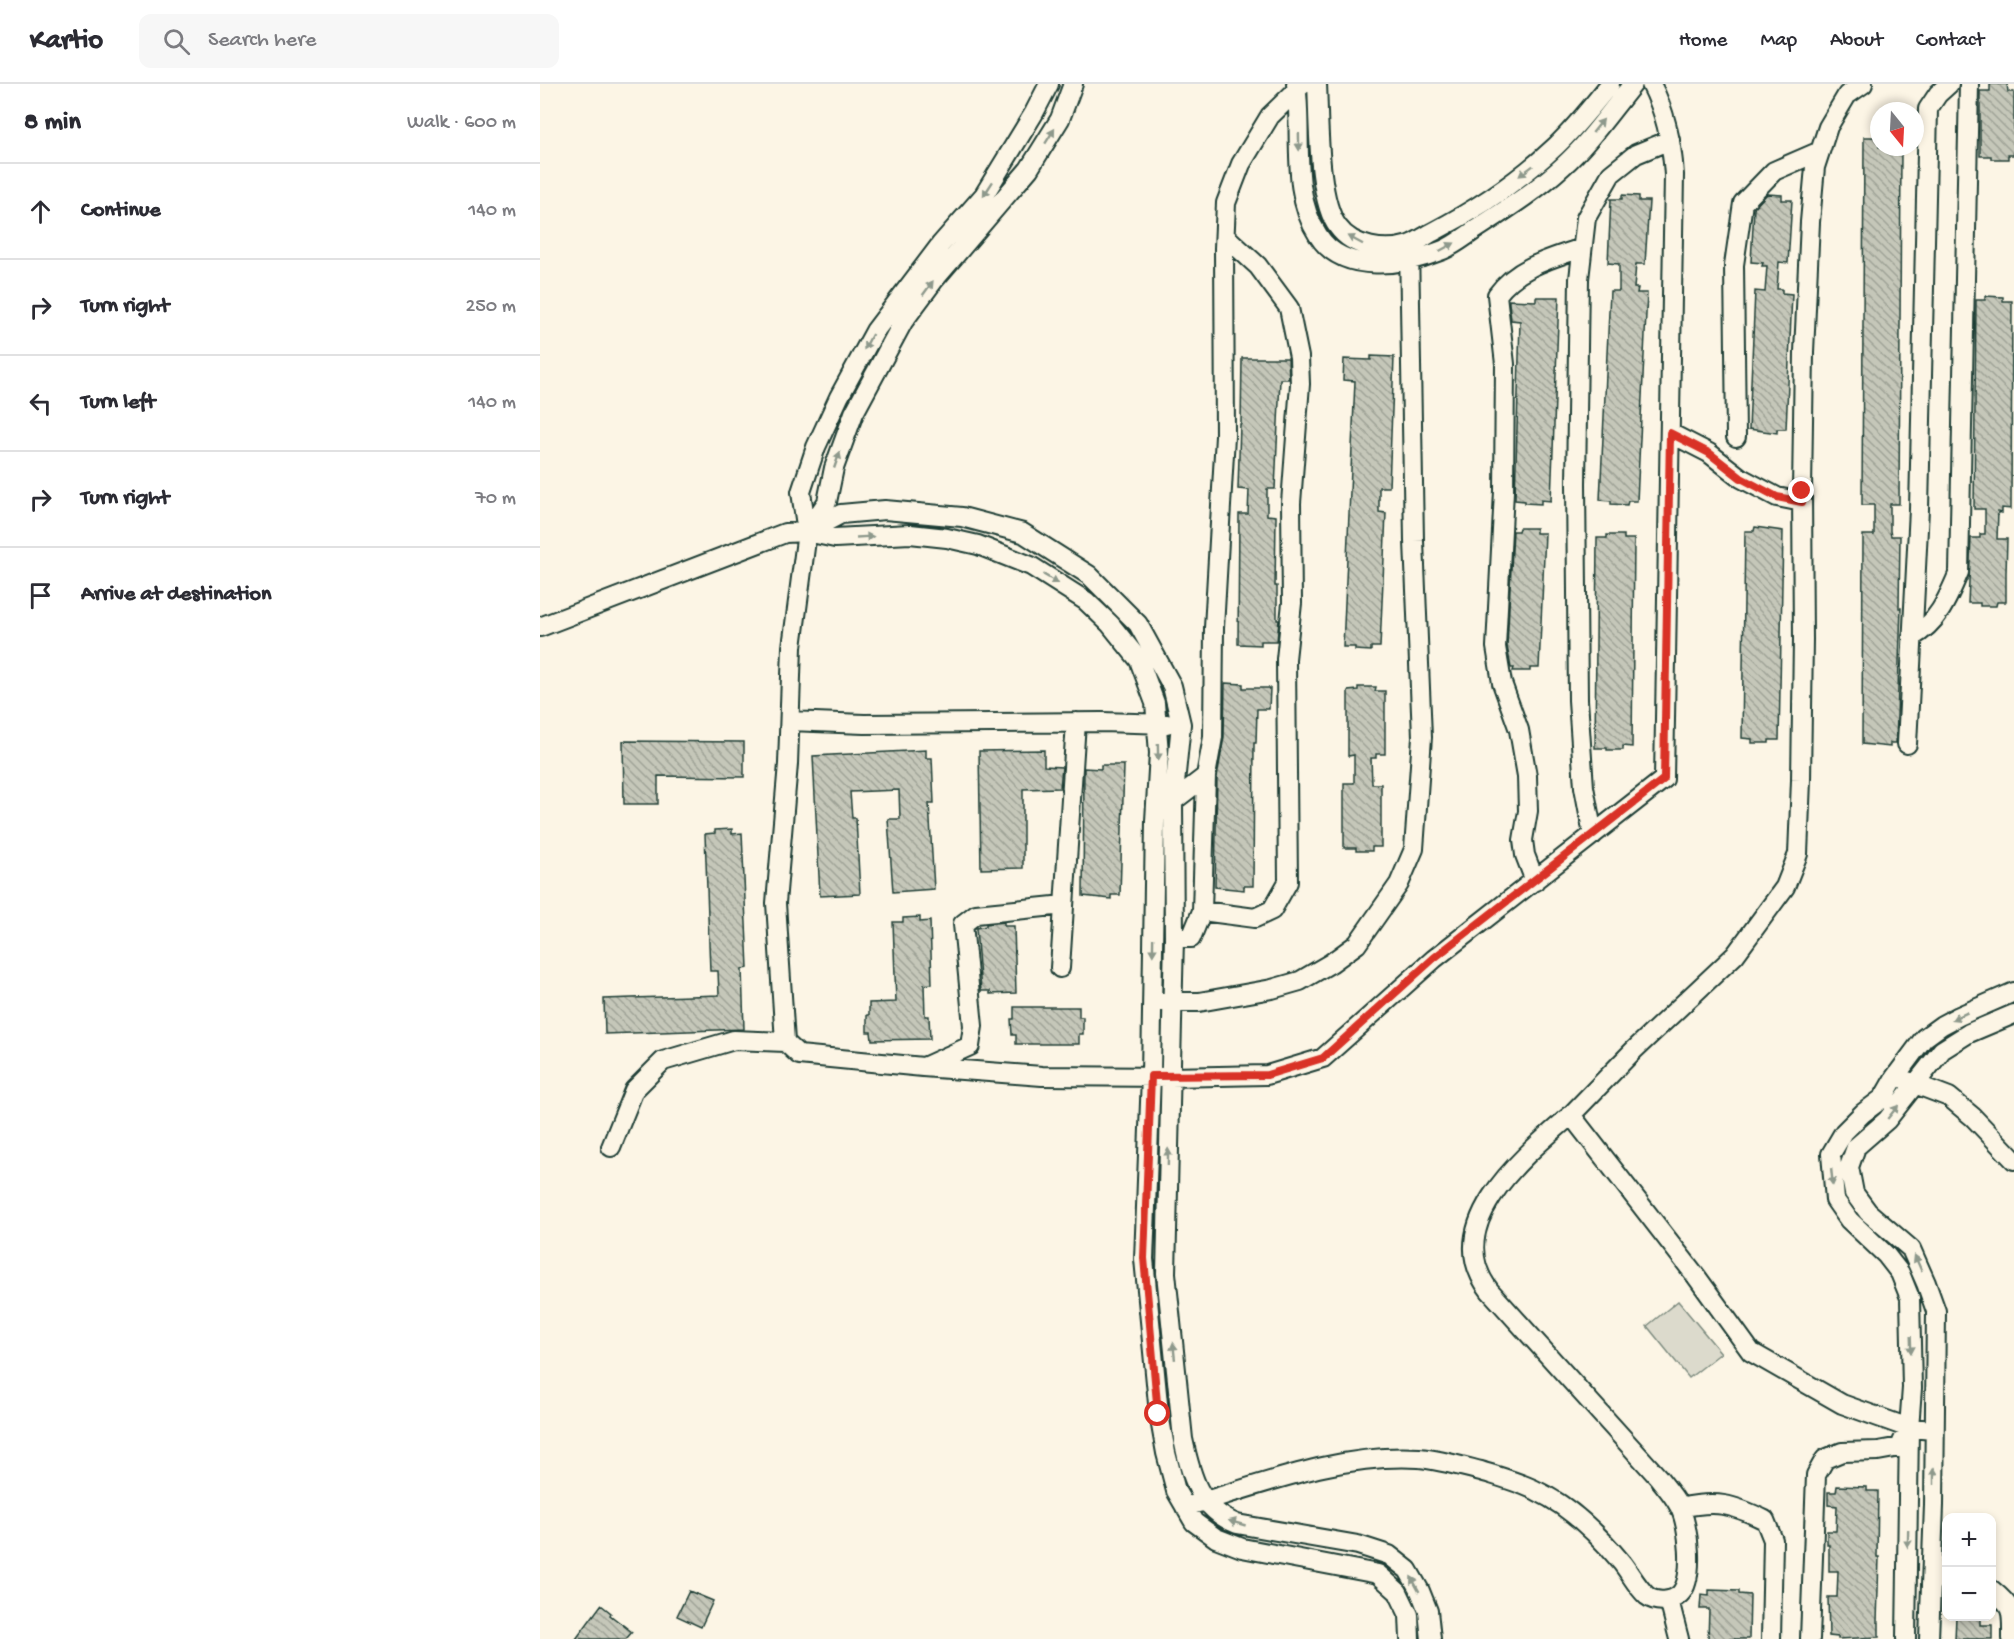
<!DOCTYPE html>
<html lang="en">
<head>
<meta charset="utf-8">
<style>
	:root { --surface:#fff; --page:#f7f7f7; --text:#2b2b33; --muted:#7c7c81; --line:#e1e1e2 }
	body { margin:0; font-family:"Gochi Hand",sans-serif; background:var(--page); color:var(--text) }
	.controls { position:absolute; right:18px; bottom:18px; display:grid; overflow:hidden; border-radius:12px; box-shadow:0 3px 9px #0003 }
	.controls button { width:54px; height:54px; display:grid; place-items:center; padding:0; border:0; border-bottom:2px solid var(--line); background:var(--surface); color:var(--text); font:30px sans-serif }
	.compass { position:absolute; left:1330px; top:18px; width:54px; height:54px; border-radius:50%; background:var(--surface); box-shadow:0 3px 9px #0003; rotate:162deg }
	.stop { position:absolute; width:18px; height:18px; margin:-14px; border:4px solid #d93025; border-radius:50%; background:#fff }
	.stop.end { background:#d93025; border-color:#fff; box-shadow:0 2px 6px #0008 }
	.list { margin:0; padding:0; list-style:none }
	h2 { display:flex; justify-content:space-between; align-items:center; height:78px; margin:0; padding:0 24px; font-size:26px }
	h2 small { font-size:20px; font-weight:400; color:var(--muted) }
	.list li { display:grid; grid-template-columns:39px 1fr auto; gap:18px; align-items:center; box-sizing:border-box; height:96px; padding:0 24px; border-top:2px solid var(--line) }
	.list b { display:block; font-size:22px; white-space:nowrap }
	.list em { font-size:20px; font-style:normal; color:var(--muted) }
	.icon { flex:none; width:33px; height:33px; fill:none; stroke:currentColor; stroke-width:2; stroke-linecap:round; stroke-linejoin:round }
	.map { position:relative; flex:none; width:1474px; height:1555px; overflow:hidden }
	header { display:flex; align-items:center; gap:36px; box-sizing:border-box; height:84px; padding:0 30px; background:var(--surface); border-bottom:2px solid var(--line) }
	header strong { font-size:28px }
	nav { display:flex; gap:33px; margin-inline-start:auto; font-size:21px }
	.search { width:420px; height:54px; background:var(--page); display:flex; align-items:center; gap:15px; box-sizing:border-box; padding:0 21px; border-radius:12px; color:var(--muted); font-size:22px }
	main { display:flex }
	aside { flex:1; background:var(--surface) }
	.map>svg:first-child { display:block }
	.garden { fill:#dcdacc; stroke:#7e8c80; stroke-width:1.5 }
	.building { fill:url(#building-back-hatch); stroke:#1f3d34; stroke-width:1.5 }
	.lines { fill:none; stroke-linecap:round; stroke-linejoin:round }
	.minor-casing { stroke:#1f3d34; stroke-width:22 }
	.minor { stroke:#fcf5e5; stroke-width:18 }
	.oneway { fill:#8e998c }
	.route { stroke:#d93025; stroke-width:8 }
</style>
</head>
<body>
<header>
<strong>Kartio</strong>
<div class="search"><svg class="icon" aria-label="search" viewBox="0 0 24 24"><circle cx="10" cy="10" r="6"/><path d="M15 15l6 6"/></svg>Search here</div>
<nav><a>Home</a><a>Map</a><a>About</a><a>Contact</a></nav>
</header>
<main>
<aside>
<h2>8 min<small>Walk · 600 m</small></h2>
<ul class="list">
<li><svg class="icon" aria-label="ahead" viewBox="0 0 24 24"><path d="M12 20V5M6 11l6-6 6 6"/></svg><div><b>Continue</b></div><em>140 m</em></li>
<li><svg class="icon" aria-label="right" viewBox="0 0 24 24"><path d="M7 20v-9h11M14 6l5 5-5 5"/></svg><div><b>Turn right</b></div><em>250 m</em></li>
<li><svg class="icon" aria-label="left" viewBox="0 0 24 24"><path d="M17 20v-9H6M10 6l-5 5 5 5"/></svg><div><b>Turn left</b></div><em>140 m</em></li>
<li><svg class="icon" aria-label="right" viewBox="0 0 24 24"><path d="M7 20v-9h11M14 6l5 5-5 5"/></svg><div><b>Turn right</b></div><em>70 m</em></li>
<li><svg class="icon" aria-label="arrive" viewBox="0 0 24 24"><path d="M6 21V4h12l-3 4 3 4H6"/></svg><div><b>Arrive at destination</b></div></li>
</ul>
</aside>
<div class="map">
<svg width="1474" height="1555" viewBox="0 0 1474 1555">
	<defs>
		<pattern id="building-back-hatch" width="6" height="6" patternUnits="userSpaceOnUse" patternTransform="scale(1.5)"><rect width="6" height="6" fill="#c5c7b9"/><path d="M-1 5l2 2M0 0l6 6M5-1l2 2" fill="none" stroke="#9fa397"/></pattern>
	</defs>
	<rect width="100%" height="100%" fill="#fcf5e5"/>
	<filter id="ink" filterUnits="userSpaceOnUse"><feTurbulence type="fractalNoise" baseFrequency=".0167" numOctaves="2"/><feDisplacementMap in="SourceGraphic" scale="12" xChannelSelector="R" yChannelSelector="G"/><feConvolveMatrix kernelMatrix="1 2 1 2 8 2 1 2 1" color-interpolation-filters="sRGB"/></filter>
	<g filter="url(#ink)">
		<path class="garden" d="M 1138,1217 L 1181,1269 L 1149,1294 L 1107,1242 Z"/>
		<path class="building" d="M 1450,0 L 1467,0 L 1468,8 L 1474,8 L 1474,71 L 1468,71 L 1468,75 L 1451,75 L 1451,72 L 1440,72 L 1440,7 L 1450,7 Z
			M 1324,53 L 1339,53 L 1339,63 L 1361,63 L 1359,420 L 1350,420 L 1350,447 L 1351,452 L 1360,452 L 1359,524 L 1361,524 L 1356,659 L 1350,659 L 1350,663 L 1322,660 L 1323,451 L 1334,451 L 1334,421 L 1322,421 Z
			M 1227,110 L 1242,111 L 1242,116 L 1252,116 L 1248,179 L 1239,178 L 1237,205 L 1242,205 L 1242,209 L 1252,210 L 1246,345 L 1237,345 L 1237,349 L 1209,345 L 1215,207 L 1225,208 L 1227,182 L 1222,182 L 1223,179 L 1211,178 L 1214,124 Z
			M 1082,111 L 1099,112 L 1099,117 L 1109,117 L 1105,180 L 1096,180 L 1094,204 L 1098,204 L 1097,209 L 1107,209 L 1097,417 L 1088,417 L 1087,421 L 1071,420 L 1071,417 L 1060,416 L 1070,207 L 1079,207 L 1079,180 L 1068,179 L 1071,115 L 1082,115 Z
			M 1445,212 L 1463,213 L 1463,217 L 1472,217 L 1471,425 L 1462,424 L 1462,429 L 1458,428 L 1457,455 L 1467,455 L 1466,489 L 1466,518 L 1457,518 L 1456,522 L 1440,522 L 1440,519 L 1428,519 L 1431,454 L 1440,454 L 1440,450 L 1445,450 L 1445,425 L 1434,425 L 1436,216 L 1445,216 Z
			M 996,213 L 1019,213 L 1011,417 L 1001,416 L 1001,420 L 985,419 L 985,417 L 975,416 L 980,237 L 971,236 L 969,219 L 969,216 L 996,217 Z
			M 831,272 L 854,273 L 849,403 L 839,403 L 839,428 L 846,429 L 840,563 L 831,563 L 831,567 L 815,566 L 815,563 L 803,563 L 815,297 L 803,296 L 804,275 L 831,276 Z
			M 702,274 L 748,274 L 749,295 L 740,295 L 735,405 L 727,405 L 727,431 L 736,432 L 735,502 L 737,502 L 737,536 L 739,536 L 737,557 L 721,557 L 721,561 L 698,560 L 699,430 L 708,430 L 709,406 L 698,405 L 700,340 L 701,340 Z
			M 1215,443 L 1243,447 L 1239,656 L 1229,656 L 1229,659 L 1212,659 L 1212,655 L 1202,654 L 1205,447 L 1214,447 Z
			M 979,444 L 996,444 L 996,449 L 1005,449 L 999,584 L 990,584 L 990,587 L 973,587 L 974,584 L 971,584 L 967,562 L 973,447 L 978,447 Z
			M 1067,451 L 1084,451 L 1084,455 L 1094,455 L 1092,663 L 1083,662 L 1083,666 L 1067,666 L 1067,664 L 1055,664 L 1057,454 L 1067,454 Z
			M 685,599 L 703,600 L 703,604 L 730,604 L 729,625 L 717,625 L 716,659 L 714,659 L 713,802 L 704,802 L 704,806 L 675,803 L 677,693 L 684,653 Z
			M 818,603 L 836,603 L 835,607 L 845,607 L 845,670 L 836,670 L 836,674 L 831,674 L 832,700 L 841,700 L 841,763 L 832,763 L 832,767 L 816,767 L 816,764 L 804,764 L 804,699 L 814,699 L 814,671 L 808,672 L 808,607 L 818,606 Z
			M 83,657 L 204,658 L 204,693 L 118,692 L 118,720 L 84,720 Z
			M 386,666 L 386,674 L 392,674 L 394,719 L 389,719 L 394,805 L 353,808 L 348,735 L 360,735 L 359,706 L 310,708 L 312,734 L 316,734 L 320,810 L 280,812 L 273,672 Z
			M 504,666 L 504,682 L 522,683 L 520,704 L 483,705 L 483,784 L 441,785 L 439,667 Z
			M 561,681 L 584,681 L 580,811 L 571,811 L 571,815 L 543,812 L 544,684 L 561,685 Z
			M 192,745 L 192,750 L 202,749 L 208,884 L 202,885 L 204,945 L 65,950 L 64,915 L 179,911 L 178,887 L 170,887 L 165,750 L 175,749 L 175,746 Z
			M 380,833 L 380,838 L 390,837 L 392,900 L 384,901 L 385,932 L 389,932 L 390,955 L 332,956 L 331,948 L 327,948 L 327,931 L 329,931 L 329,919 L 356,918 L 353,838 L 363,838 L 363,834 Z
			M 464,838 L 464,842 L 474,842 L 476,909 L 450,910 L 450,907 L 441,907 L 436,844 L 446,842 L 446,840 Z
			M 474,923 L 539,923 L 539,933 L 543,933 L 543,950 L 539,950 L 539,960 L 476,960 L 476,951 L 472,951 L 471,935 L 474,935 Z
			M 1297,1402 L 1327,1403 L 1327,1407 L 1338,1407 L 1337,1473 L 1339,1473 L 1337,1538 L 1339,1538 L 1339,1553 L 1298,1555 L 1298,1553 L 1289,1552 L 1288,1513 L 1297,1513 L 1298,1487 L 1289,1487 L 1289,1461 L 1287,1461 L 1287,1447 L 1296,1447 L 1297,1422 L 1288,1421 L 1288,1408 L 1296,1408 Z
			M 1169,1506 L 1199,1507 L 1199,1510 L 1210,1511 L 1209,1555 L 1168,1555 L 1169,1525 L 1160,1525 L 1161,1511 L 1169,1512 Z
			M 149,1507 L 173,1517 L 161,1543 L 137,1532 Z
			M 61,1521 L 71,1529 L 70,1531 L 92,1548 L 86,1555 L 36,1555 Z
			M 1416,1533 L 1440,1533 L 1440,1541 L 1452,1541 L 1452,1555 L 1415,1555 Z"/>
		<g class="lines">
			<g class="minor-casing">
				<path id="minor" d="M 756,0 C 763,49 750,108 778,151 C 803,192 866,181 903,166 C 915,161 927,151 938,144 C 967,125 997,106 1022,83 C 1049,59 1070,28 1093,0
					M 777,0 C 779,35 777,116 798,143 C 813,164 846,168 869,161 C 877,158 885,152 893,148 C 937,125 980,96 1016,62 C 1036,43 1053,21 1070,0
					M 1130,349 L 1169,369 L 1201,394 L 1237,413 L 1262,418
					M 1196,353 L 1194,181 L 1203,119 L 1234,87 L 1280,67
					M 268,446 L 287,418 L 294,384 L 314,329 L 363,238 L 395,195 L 489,85 L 520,35 L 533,0
					M 267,448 L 301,430 L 345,426 L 422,433 L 483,449 L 549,491 L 598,540 L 632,602 L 641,640 L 633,719 L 634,854 L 626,1189 L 643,1355 C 651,1392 659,1425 697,1440 L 818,1461 L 849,1471 L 868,1486 L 880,1507 L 888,1527 L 891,1555
					M 0,543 L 245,449 L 267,448 L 295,454 L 370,450 L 407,454 L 438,461 L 491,482 L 546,517 L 570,540 L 599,576 L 615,619 L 619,669 L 615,737 L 611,992 L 604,1175 L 619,1330 L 626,1369 L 636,1407 L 654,1438 L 676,1454 L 702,1464 L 838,1490 L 858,1508 L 869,1531 L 870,1555
					M 1372,553 C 1398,539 1408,514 1419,488 L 1429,0
					M 250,637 L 324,640 L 562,638 L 627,640
					M 1367,660 L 1379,425 L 1388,25 L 1398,10 L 1409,0
					M 666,692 L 662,827 L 715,834 L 732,826 L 748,798 L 746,575 L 752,519 L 751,419 L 760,300 L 759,273 L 749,224 L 718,182 L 685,152
					M 628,721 L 666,692 L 673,653 L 674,544 L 685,352 L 684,164 L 686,119 L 701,80 L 730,32 L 763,0
					M 1053,751 L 1044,703 L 1038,616 L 1036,399 L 1039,195 L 1046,134 L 1071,90 L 1096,70 L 1130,56
					M 995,797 L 985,771 L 983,756 L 988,727 L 987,692 L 979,646 L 962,599 L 956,563 L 964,407 L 965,280 L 957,211 C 977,183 1012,174 1042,164
					M 634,854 L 651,854 L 662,827
					M 520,884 L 536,638
					M 621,918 L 659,918 L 732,905 L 760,897 L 791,879 L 817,860 L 859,800 L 874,765 L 882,653 L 874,457 L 869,161
					M 245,958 L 236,819 L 248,680 L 252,563 L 267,448 L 261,408 L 276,363 L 299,313 L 335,247 L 401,160 L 444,111 L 494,29 L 509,0
					M 386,982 L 430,962 L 433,942 L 423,840 L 436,830 L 524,821
					M 1367,997 L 1409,1013 L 1433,1033 L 1474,1076
					M 1031,1031 L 1094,966 L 1195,871 L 1245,803 L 1258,770 L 1261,696 L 1263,555 L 1262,407 L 1264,268 L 1270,138 L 1275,83 L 1288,43 L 1307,11 L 1323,0
					M 71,1063 L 94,1006 L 123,977 L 194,956 L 245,958 L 259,971 L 383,983 L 502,992 L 630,993 L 727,991 L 783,974 L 894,875 L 1124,695 L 1134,91 C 1132,58 1126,29 1111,0
					M 645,1423 C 721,1401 799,1369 879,1374 C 900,1376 921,1382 941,1387 C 960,1393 979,1398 997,1407 C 1031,1423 1058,1450 1082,1479 C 1090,1489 1097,1503 1107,1512 C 1116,1519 1132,1518 1140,1510 C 1155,1495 1149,1440 1139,1422 C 1134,1412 1125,1402 1118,1393 L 950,1207 C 898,1141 986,1070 1031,1031 L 1156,1192 L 1211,1268 L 1302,1320 L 1369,1344 L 1394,1346
					M 1140,1424 C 1177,1416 1192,1420 1225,1436 L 1233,1456 L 1231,1555
					M 1452,1506 C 1474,1524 1472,1526 1472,1555
					M 1129,1516 L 1139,1555
					M 1270,1555 L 1276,1391 L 1285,1375 L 1302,1368 L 1338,1367 L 1360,1363 L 1368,1345
					M 1366,1555 L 1369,1344 L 1372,1304 L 1370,1214 L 1360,1189 L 1346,1171 L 1309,1136 L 1295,1116 L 1291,1070 L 1304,1048 L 1323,1029 L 1343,1014 L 1355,993 L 1384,954 L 1402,941 L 1419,932 L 1474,908
					M 1389,1555 L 1394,1421 L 1396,1227 L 1386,1199 L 1371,1165 L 1328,1128 L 1314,1109 L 1309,1083 L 1316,1063 L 1347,1036 L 1402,966 L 1429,949 L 1474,930"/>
			</g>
			<use href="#minor" class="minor"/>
		</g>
		<defs><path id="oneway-solid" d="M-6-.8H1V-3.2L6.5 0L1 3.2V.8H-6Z" transform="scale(1.5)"/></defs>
		<g class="oneway">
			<use href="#oneway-solid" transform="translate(1058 42) rotate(-51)"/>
			<use href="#oneway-solid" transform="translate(510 52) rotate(-58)"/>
			<use href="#oneway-solid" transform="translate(759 58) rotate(89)"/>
			<use href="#oneway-solid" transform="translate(986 87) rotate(143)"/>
			<use href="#oneway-solid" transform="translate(448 105) rotate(123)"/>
			<use href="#oneway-solid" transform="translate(815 156) rotate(-152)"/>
			<use href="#oneway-solid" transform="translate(907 163) rotate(-28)"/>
			<use href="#oneway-solid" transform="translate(388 204) rotate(-54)"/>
			<use href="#oneway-solid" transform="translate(328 258) rotate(118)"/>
			<use href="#oneway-solid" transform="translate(297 376) rotate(-71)"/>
			<use href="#oneway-solid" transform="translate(325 453) rotate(-3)"/>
			<use href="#oneway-solid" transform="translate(511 495) rotate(31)"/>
			<use href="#oneway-solid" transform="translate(618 668) rotate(89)"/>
			<use href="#oneway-solid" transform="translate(613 863) rotate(91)"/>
			<use href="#oneway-solid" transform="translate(1420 932) rotate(155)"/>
			<use href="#oneway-solid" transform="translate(1353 1028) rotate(-51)"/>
			<use href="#oneway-solid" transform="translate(628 1073) rotate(-89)"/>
			<use href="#oneway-solid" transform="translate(1292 1093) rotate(84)"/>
			<use href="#oneway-solid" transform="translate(1378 1179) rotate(-114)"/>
			<use href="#oneway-solid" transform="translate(1371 1261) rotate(88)"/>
			<use href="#oneway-solid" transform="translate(634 1267) rotate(-96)"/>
			<use href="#oneway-solid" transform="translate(1394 1392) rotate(-90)"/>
			<use href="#oneway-solid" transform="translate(697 1439) rotate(-164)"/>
			<use href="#oneway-solid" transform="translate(1368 1455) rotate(91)"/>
			<use href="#oneway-solid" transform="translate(875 1500) rotate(-119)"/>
		</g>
	</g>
	<g class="lines" filter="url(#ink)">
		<path class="route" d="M 618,1330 L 604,1174 L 611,992 L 727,991 L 783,974 L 894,874 L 1124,695 L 1130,349 L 1169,369 L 1201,394 L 1237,413 L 1262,418 L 1262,407"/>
	</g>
</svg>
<div class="controls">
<button>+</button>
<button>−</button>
</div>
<svg class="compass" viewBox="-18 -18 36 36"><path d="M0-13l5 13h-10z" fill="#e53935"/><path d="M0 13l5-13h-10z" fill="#7c7c81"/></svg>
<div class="stop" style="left:618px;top:1330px"></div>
<div class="stop end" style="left:1262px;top:407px"></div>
</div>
</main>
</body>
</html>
